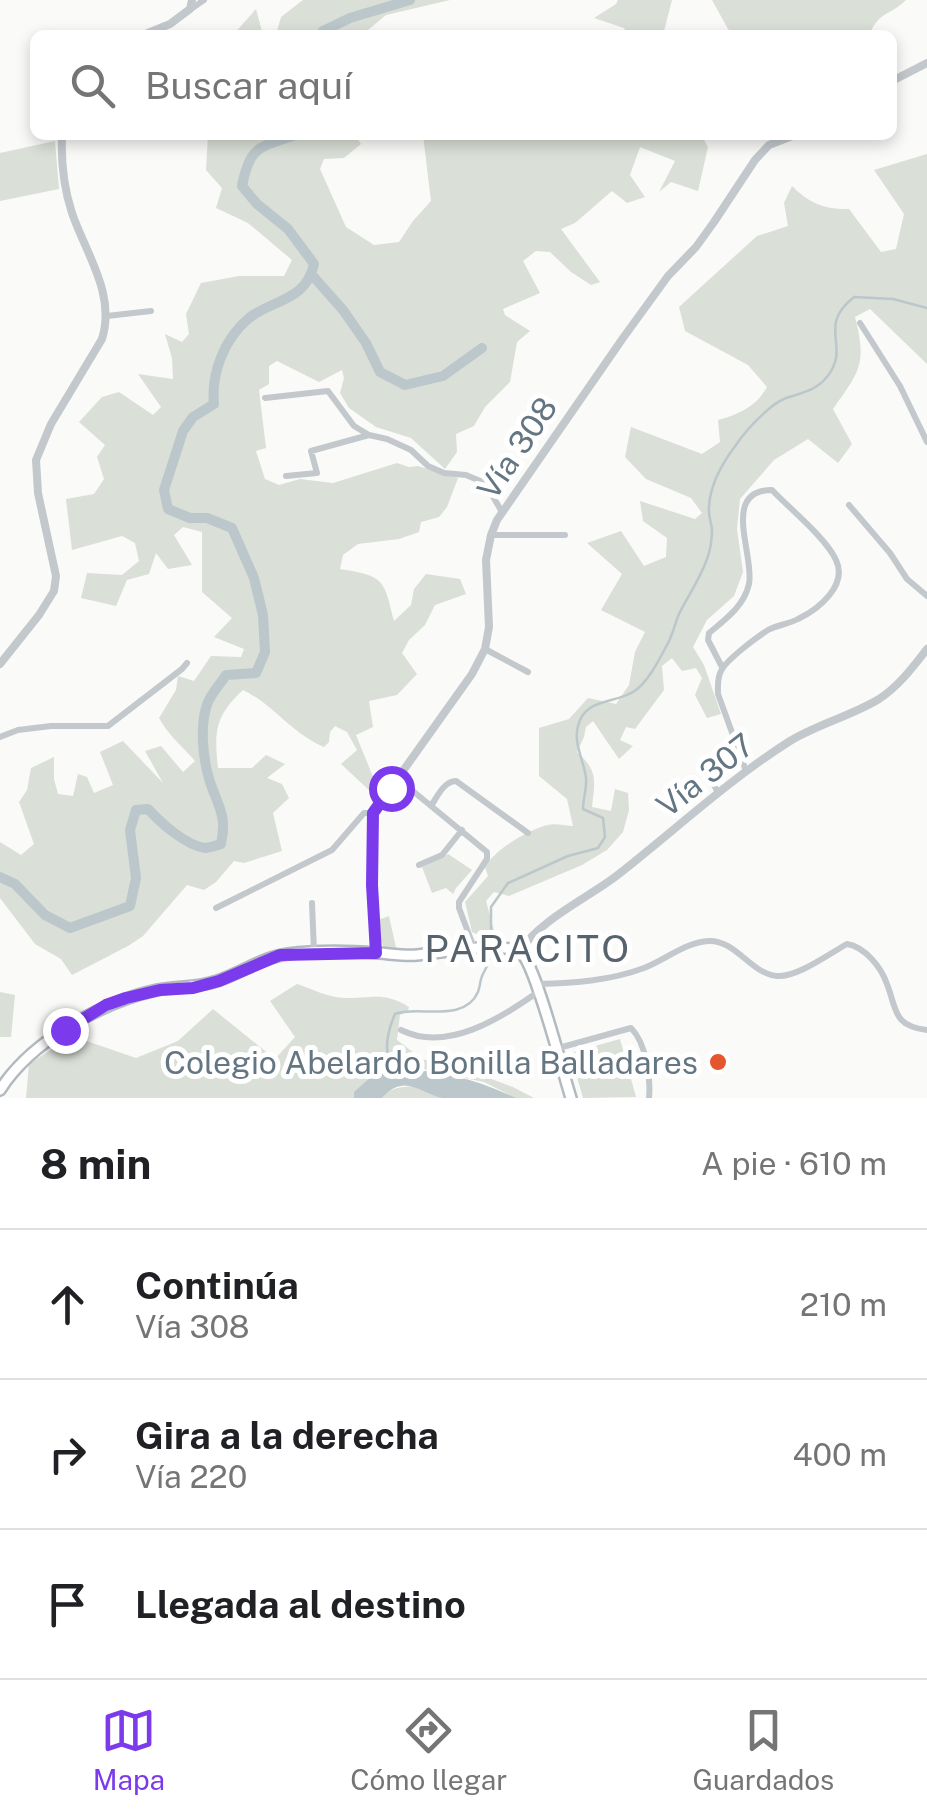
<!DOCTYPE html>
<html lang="es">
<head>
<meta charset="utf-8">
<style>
	:root { --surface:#fff; --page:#f2f2f2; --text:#202124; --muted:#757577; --line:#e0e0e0; --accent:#7c3aed }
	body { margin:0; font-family:"Public Sans",sans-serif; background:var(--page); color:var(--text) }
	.stop { position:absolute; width:30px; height:30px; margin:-22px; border:8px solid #7c3aed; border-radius:50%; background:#fff }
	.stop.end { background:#7c3aed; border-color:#fff; box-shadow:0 2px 10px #0008 }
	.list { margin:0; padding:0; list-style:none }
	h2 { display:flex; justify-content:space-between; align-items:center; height:130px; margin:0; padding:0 40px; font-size:42px }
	h2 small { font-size:32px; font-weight:400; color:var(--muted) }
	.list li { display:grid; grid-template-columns:65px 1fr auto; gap:30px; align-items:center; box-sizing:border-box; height:150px; padding:0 40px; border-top:2px solid var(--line) }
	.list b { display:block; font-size:38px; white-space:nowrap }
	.list p { margin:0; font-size:32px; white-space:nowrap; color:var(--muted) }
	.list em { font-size:32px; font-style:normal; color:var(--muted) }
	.icon { flex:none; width:55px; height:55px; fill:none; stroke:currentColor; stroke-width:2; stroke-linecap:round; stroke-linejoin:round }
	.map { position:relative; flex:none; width:927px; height:1098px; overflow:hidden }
	.search { position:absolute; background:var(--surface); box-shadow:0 5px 15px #0003; left:30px; right:30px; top:30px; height:110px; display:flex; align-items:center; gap:25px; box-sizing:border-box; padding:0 35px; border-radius:15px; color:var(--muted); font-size:38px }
	.sheet { height:580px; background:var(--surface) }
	nav { display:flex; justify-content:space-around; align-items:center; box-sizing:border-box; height:140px; border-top:2px solid var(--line); background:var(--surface); font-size:28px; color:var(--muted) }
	nav a { display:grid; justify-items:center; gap:5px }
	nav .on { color:var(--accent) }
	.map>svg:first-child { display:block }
	.green { fill:#dadfd7 }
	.water { fill:#bbc7cb }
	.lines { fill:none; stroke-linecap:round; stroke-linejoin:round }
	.stream { stroke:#bbc7cb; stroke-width:2.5 }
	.river { stroke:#bbc7cb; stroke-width:10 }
	.secondary-casing { stroke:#b3babf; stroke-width:14 }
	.minor { stroke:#c3c8cc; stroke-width:6 }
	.tertiary { stroke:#c3c8cc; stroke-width:8 }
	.secondary { stroke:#fff; stroke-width:9 }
	.route { stroke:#7c3aed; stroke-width:12 }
	.poi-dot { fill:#e4572e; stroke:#fff; stroke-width:4 }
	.labels { text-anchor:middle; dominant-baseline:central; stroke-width:10; stroke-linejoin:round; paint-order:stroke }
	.street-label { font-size:32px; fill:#657683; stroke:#fff }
	.poi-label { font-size:32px; fill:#657683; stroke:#fff; text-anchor:end }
	.quarter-label { font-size:38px; letter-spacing:2.5px; fill:#57646e; stroke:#fff }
</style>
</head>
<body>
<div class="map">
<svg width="927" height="1098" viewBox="0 0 927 1098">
	<rect width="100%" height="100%" fill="#fafaf8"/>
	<path class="green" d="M 303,0 L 450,0 L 386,15 L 362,35 L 276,35 L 281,17 Z
		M 618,0 L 672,0 L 663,35 L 628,35 L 624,28 L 594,18 L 616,4 Z
		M 712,0 L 906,0 C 890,16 880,10 869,35 L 737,35 L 728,29 Z
		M 256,9 L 263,35 L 233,35 Z
		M 208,135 L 355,135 L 361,144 L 344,158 L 324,159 L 320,169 L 346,227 L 374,245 L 399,242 L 413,221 L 431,201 L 423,135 L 701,135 L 708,147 L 698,191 L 671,182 L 659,192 L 675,161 L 640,147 L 630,175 L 645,197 L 627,203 L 612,191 L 575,223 L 561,229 L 600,282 L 591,285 L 571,272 L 550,252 L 536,251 L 523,261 L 540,293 L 503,309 L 505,315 L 530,331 L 517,342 L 510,382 L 485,407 L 474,426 L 456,434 L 457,452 L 445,469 L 411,438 L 376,427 L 349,408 L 340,393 L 344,378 L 342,370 L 319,382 L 277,361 L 269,366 L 269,384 L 259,390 L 266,448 L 256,451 L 265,479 L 279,485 L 300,479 L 333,483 L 397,463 L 409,467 L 418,466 L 458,478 L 447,507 L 439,517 L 421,522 L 419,532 L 399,539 L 358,544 L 343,555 L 340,569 C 383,576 384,578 394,621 L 411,605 L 414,589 L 426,574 L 460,579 L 466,594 L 435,605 L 425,625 L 409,640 L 402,653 L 417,674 L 397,695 L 369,701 L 373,727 L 356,735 L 376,784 L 371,792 L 341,764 L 357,750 L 347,732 L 335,726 L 330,732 L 329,742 L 324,747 C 292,734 273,704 243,690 C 215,716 214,731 218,768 L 252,768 L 266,755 L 285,764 L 267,778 L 282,784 L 289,798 L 273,813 L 282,851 L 244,863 L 234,861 L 216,882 L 204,890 L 187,885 L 143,936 L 128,946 L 72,975 L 61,959 L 35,944 L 0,898 L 0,842 L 21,855 L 34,844 L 19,802 L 27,790 L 31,768 L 54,757 L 54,779 L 58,794 L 73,796 L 78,774 L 87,777 L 94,793 L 113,785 L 100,752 L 123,741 L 163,783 L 145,751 L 161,746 L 183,772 L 195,761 C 182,746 168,735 159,718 L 176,690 L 178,676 L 194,681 L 211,656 L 241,657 L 244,649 L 214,637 L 232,618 L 202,592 L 202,532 L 183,527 L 174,535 L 192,565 L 168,569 L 156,553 L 149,574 L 127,580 L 116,606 L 81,598 L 87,573 L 122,575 L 139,561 L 135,543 L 122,536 L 72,550 L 66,499 L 94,494 L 104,479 L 97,457 L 105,445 L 79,422 L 102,397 L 119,392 L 153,415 L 161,407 L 138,374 L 173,379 L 172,358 L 165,334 L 182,342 L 189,334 L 186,314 L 201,283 L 239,276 L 284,276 L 292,260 L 248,223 L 216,208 L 222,188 L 206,170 Z
		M 55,141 L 59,189 L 0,201 L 0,153 Z
		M 927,154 L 927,364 L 870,309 L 855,317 C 867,364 860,371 833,409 L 852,444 L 838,463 L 808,439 L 774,460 L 740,499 L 737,529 L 743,572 L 734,596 L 707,620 L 693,647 L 704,665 L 721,714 L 707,718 L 695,695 L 702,678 L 696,668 L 682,671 L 672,658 L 662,666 L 664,690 L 635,729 L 626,727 L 620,740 L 633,746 L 619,759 L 593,721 L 586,727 L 584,737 L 577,752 C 598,771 595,780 592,807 L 611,811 L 615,789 L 628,793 L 629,810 L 623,832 L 607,850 L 582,865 L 509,896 L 494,892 L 486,901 L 495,934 L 481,936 L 472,932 L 465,902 L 488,876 L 485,867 C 494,850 529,829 548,825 C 555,823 565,826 573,826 L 567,799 L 539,776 L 539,728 L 569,719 L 588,698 L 616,704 L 629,685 L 635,652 L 645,632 L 601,610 L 622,574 L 587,543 L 621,531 L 644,566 L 666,557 L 667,538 L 643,521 L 640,501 L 695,519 L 702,513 L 691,498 L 646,479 L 625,457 L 631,427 L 702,454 L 720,442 L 718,420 C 739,414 756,407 767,387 L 748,365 L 685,331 L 679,307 L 757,236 L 788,226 L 784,203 L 792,186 C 808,203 826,210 849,209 L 881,252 L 896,249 L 904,214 L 874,170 Z
		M 448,854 L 472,870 L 456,888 L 453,894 L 446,888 L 432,893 L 422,867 Z
		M 389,916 L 397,952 L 383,946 L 379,936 L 378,920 Z
		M 297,984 C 312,989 330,998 345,998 C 372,999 382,991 409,1007 L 408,1011 L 400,1015 L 397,1040 L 422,1059 L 478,1074 L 513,1087 L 534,1098 L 516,1098 L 484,1082 L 423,1069 L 392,1069 L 354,1092 L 354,1098 L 26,1098 L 29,1064 L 72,1036 L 136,1058 L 178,1041 L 213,1009 L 275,1059 L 295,1037 L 270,1001 Z
		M 0,992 L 15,995 L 11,1037 L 0,1037 Z
		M 620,1039 L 636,1097 L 583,1098 L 570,1053 Z
		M 415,1086 L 442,1098 L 382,1098 C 390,1087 403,1087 415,1086 Z"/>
	<path class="water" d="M 392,1069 C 436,1069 476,1079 516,1098 C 497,1098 458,1098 442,1098 C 419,1092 404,1073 382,1098 L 354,1098 L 354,1092 L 372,1076 Z"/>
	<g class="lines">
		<path class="stream" d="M 491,945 L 491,907 L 508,883 L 568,856 L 598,848 L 605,837 L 603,818 L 583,809 C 583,799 587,788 586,778 C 584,761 573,743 578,726 C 585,698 613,704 633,692 C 648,683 660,658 668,643 C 673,634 675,623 679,614 C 688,596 700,579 707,559 C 710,551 712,538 712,529 C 711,522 708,515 709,507 C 710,484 723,462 736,445 C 746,430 770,404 786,398 C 801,393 815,391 826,378 C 853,346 815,328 854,297 L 893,299 L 927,308
			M 404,1070 C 399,1066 393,1063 390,1058 C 383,1047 390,1025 395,1014 C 417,1005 464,1024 478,992 C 480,987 480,981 482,976 C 486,967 490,964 490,953"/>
		<path class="river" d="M 322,35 L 323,31 L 350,18 L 410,0
			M 312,275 L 343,310 L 366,343 L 380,372 L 405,385 L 443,376 L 482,348
			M 0,877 L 15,884 L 45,915 L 70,928 L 130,906 L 136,878 L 130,830 L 136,810 L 148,809 C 161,823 185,845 205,848 C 207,848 219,845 221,844 C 227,816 219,808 210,782 C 203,760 199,724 208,702 C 212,693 221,683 226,675 L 256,673 L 265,652 L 263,615 L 254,578 L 232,528 L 207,518 L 190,518 L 168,509 L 164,490 L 183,431 L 193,417 L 214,404 C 211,373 224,339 249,318 C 274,299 306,301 314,264 L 288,229 L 257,204 L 242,186 C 250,145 259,148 295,135"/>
		<g class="secondary-casing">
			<path id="secondary" d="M 0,1090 C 31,1041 102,1002 157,990 C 177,986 197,988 217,981 C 241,973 263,957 288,954 C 317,950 350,951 379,953 C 392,954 404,956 417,955 C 438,953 508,940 522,954 C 536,967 563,1073 571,1098"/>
		</g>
		<path class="minor" d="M 191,9 L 204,0
			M 107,316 L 151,311
			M 860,323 L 900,386 L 927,442
			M 265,398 L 328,391 L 354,426 L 369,435 L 387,439 L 411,450 L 428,466 L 444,473 L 466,475 L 485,483 L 502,512
			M 286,476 L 317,473 L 311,451 L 369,435
			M 849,505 L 890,553 L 907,579 L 927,596
			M 491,535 L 565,535
			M 485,649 L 528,672
			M 722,667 L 708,640 L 709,633 C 726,619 744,606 749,584 C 755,556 720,490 772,490 C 789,508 826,538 836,560 C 848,585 819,609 798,619 C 789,624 777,625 768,630 C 757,637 726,660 721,671 C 717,678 718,686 718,694 L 746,771
			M 0,737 L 18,730 L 51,726 L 108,726 L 182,669 L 187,663
			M 397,778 L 487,852 L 487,859 L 459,902 L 459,908 L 474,948
			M 713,783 L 718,793
			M 431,806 C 437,797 444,781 456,781 L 528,833
			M 419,865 L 442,855 L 462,830
			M 312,903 L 314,952
			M 216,908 L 332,850 L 364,813 L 373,813
			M 537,984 C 574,983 609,981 644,968 C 665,960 686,942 709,941 C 736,940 751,974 777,976 C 796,978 829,954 847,944 C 865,947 881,967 887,984 C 897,1010 893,1026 927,1030
			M 401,1030 C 447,1053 501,1018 538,992
			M 555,1049 L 631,1028 C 646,1043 651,1077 649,1098"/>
		<path class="tertiary" d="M 143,35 L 170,24 L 190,9 L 192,0
			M 892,81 L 927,63
			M 0,664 L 39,615 L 54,591 L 56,576 L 38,493 L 36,460 L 51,424 L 102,339 C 116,294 86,254 72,213 C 64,189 61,160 62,135
			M 519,952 C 540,920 584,900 615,877 C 673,832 727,781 790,741 C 818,724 851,716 879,699 C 899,686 913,667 927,649
			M 376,953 L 372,885 L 373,813 L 472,674 L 485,649 L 489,627 L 486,560 L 491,535 L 497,520 L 623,338 L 668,276 L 696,247 L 714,222 L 755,160 L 769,145 L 795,135"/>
		<use href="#secondary" class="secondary"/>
	</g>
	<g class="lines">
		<path class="route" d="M 65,1030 L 106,1005 L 126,998 L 160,990 L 193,988 L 219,981 L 280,955 L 376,953 L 372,885 L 373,813 L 391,788"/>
	</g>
	<circle class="poi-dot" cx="718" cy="1062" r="10"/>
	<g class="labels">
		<g class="street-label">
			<text transform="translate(517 448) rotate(-56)">Vía 308</text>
			<text transform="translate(705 775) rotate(-38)">Vía 307</text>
		</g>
		<g class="poi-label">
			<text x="698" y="1062">Colegio Abelardo Bonilla Balladares</text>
		</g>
		<g class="quarter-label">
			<text x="528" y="948">PARACITO</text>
		</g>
	</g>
</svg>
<div class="stop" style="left:391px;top:788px"></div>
<div class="stop end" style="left:65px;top:1030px"></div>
<div class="search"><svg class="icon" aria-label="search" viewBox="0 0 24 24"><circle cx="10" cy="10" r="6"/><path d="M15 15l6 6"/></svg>Buscar aquí</div>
</div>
<section class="sheet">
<h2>8 min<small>A pie · 610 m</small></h2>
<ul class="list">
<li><svg class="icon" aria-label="ahead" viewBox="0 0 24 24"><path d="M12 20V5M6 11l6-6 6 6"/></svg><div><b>Continúa</b><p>Vía 308</p></div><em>210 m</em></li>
<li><svg class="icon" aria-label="right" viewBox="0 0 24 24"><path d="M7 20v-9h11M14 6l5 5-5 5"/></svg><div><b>Gira a la derecha</b><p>Vía 220</p></div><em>400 m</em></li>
<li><svg class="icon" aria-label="arrive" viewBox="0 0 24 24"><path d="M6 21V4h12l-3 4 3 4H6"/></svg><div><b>Llegada al destino</b></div></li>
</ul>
</section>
<nav>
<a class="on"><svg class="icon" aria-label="map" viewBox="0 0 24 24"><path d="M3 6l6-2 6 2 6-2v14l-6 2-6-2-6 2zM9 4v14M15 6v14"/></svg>Mapa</a>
<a><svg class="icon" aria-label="directions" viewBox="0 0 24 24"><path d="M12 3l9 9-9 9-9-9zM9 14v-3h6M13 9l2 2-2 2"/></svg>Cómo llegar</a>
<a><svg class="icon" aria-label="saved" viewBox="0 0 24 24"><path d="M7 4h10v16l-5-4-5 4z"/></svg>Guardados</a>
</nav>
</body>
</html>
